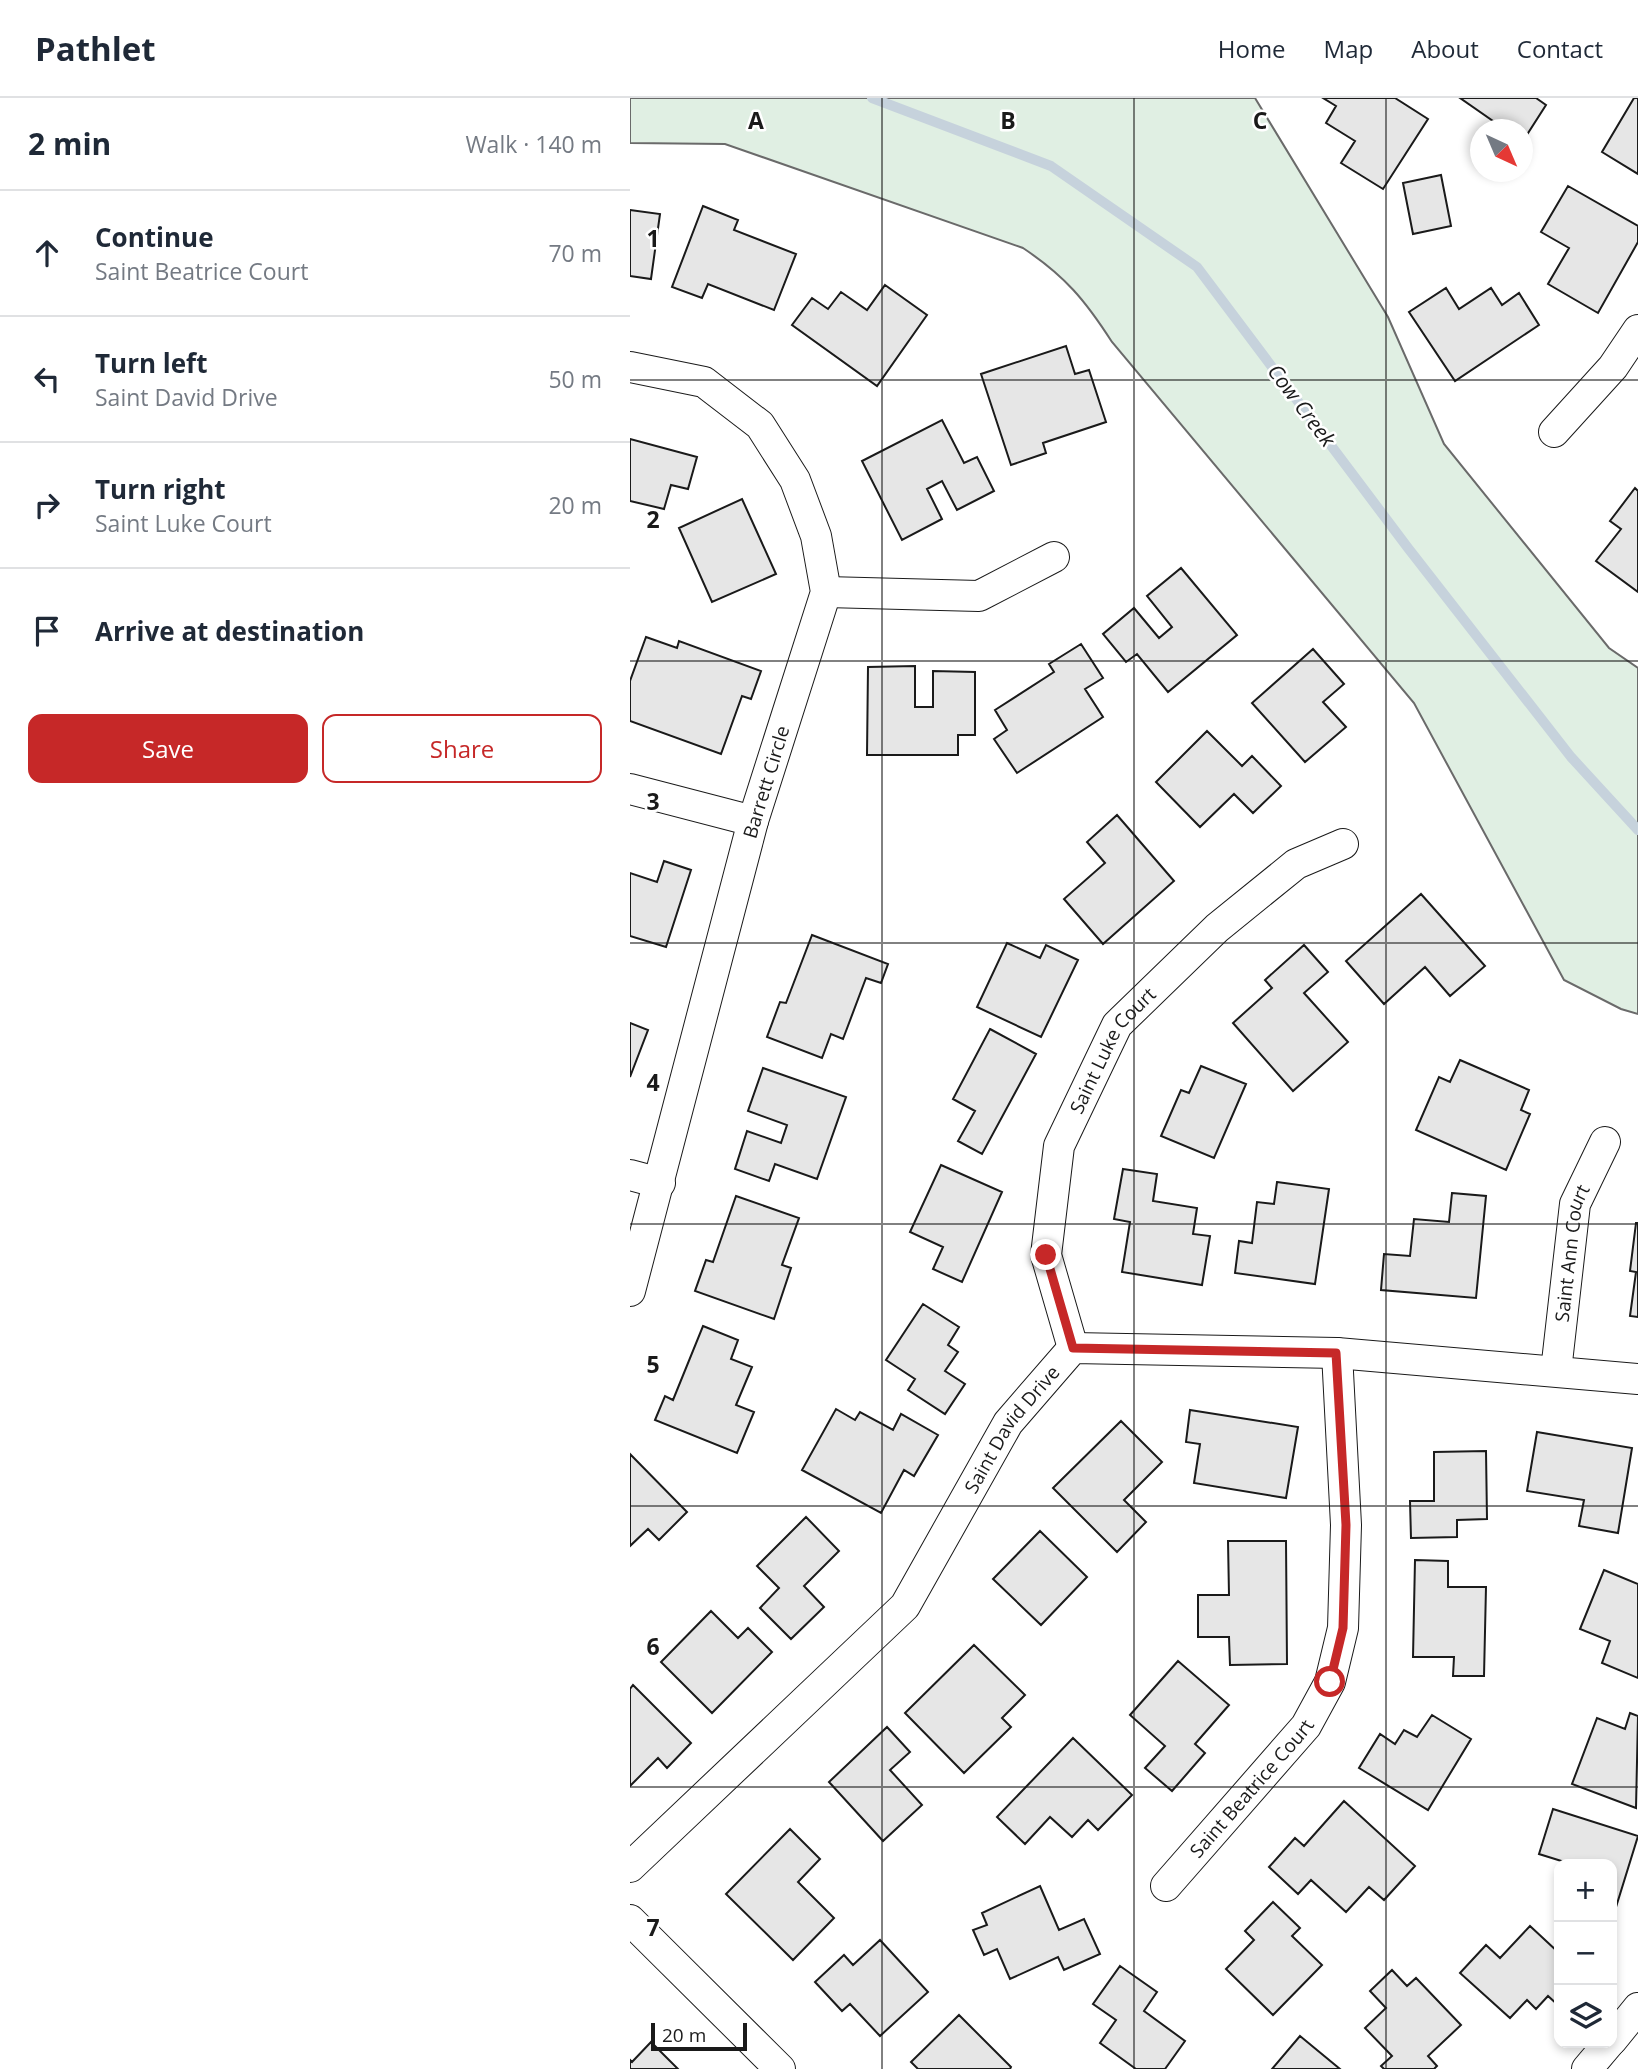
<!DOCTYPE html>
<html lang="en">
<head>
<meta charset="utf-8">
<style>
	:root { --surface:#fff; --page:#f2f2f3; --text:#1f2937; --muted:#747a83; --line:#e0e1e3; --accent:#c62828 }
	body { margin:0; font-family:"Open Sans",sans-serif; background:var(--page); color:var(--text) }
	.controls { position:absolute; right:21px; bottom:21px; display:grid; overflow:hidden; border-radius:14px; box-shadow:0 4px 10px #0003 }
	.controls button { width:63px; height:63px; display:grid; place-items:center; padding:0; border:0; border-bottom:2px solid var(--line); background:var(--surface); color:var(--text); font:35px sans-serif }
	.compass { position:absolute; left:840px; top:21px; width:63px; height:63px; border-radius:50%; background:var(--surface); box-shadow:0 4px 10px #0003; rotate:136deg }
	.scale { position:absolute; left:21px; bottom:18px; width:96px; box-sizing:border-box; padding-left:7px; border:4px solid #1a1a1a; border-top:0; font-size:19px; line-height:24px; white-space:nowrap; color:#1a1a1a; -webkit-text-stroke:5px #fff; paint-order:stroke }
	.stop { position:absolute; width:21px; height:21px; margin:-16px; border:5px solid #c62828; border-radius:50%; background:#fff }
	.stop.end { background:#c62828; border-color:#fff; box-shadow:0 2px 7px #0008 }
	.list { margin:0; padding:0; list-style:none }
	h2 { display:flex; justify-content:space-between; align-items:center; height:91px; margin:0; padding:0 28px; font-size:30px }
	h2 small { font-size:23px; font-weight:400; color:var(--muted) }
	.list li { display:grid; grid-template-columns:46px 1fr auto; gap:21px; align-items:center; box-sizing:border-box; height:126px; padding:0 28px; border-top:2px solid var(--line) }
	.list b { display:block; font-size:26px; white-space:nowrap }
	.list p { margin:0; font-size:23px; white-space:nowrap; color:var(--muted) }
	.list em { font-size:23px; font-style:normal; color:var(--muted) }
	.actions { display:flex; gap:14px; padding:21px 28px }
	.actions a { flex:1; padding:16px 0; border:2px solid var(--accent); border-radius:14px; text-align:center; font-size:24px; color:var(--accent) }
	.actions .main { background:var(--accent); color:#fff }
	.icon { flex:none; width:38px; height:38px; fill:none; stroke:currentColor; stroke-width:2; stroke-linecap:round; stroke-linejoin:round }
	.map { position:relative; flex:none; width:1008px; height:1971px; overflow:hidden }
	header { display:flex; align-items:center; gap:42px; box-sizing:border-box; height:98px; padding:0 35px; background:var(--surface); border-bottom:2px solid var(--line) }
	header strong { font-size:33px }
	nav { display:flex; gap:38px; margin-inline-start:auto; font-size:24px }
	main { display:flex }
	aside { flex:1; background:var(--surface) }
	.map>svg:first-child { display:block }
	.green { fill:#e0efe3; stroke:#6a6a6a; stroke-width:2 }
	.lines { fill:none; stroke-linecap:round; stroke-linejoin:round }
	.stream { stroke:#c6d2dc; stroke-width:10 }
	.building { fill:#e6e6e6; stroke:#1a1a1a; stroke-width:2 }
	.minor-casing { stroke:#1a1a1a; stroke-width:32 }
	.minor { stroke:#fff; stroke-width:30 }
	.route { stroke:#c62828; stroke-width:9 }
	.grid { fill:none; stroke:#1a1a1a; stroke-width:2; stroke-opacity:0.55 }
	.labels { text-anchor:middle; dominant-baseline:central; stroke-width:5; stroke-linejoin:round; paint-order:stroke }
	.street-label { font-size:19px; fill:#1a1a1a; stroke:#fff }
	.water-label { font-size:21px; font-style:italic; fill:#1a1a1a; stroke:#fff }
	.grid-label { font-size:23px; text-anchor:middle; font-weight:bold; fill:#1a1a1a; stroke:#fff; stroke-width:5; stroke-linejoin:round; paint-order:stroke }
</style>
</head>
<body>
<header>
<strong>Pathlet</strong>
<nav><a>Home</a><a>Map</a><a>About</a><a>Contact</a></nav>
</header>
<main>
<aside>
<h2>2 min<small>Walk · 140 m</small></h2>
<ul class="list">
<li><svg class="icon" aria-label="ahead" viewBox="0 0 24 24"><path d="M12 20V5M6 11l6-6 6 6"/></svg><div><b>Continue</b><p>Saint Beatrice Court</p></div><em>70 m</em></li>
<li><svg class="icon" aria-label="left" viewBox="0 0 24 24"><path d="M17 20v-9H6M10 6l-5 5 5 5"/></svg><div><b>Turn left</b><p>Saint David Drive</p></div><em>50 m</em></li>
<li><svg class="icon" aria-label="right" viewBox="0 0 24 24"><path d="M7 20v-9h11M14 6l5 5-5 5"/></svg><div><b>Turn right</b><p>Saint Luke Court</p></div><em>20 m</em></li>
<li><svg class="icon" aria-label="arrive" viewBox="0 0 24 24"><path d="M6 21V4h12l-3 4 3 4H6"/></svg><div><b>Arrive at destination</b></div></li>
</ul>
<div class="actions"><a class="main">Save</a><a>Share</a></div>
</aside>
<div class="map">
<svg width="1008" height="1971" viewBox="0 0 1008 1971">
	<rect width="100%" height="100%" fill="#fff"/>
	<path class="green" d="M 0,0 L 625,0 L 758,219 L 814,346 L 979,550 L 1008,570 L 1008,916 L 991,911 L 934,882 L 784,605 L 482,244 C 455,202 435,178 393,150 L 95,46 L 0,45 Z"/>
	<g class="lines">
		<path class="stream" d="M 242,0 L 421,68 L 567,169 L 778,450 L 941,659 L 1008,732"/>
	</g>
	<path class="building" d="M 693,0 L 765,0 L 798,21 L 753,91 L 711,65 L 725,43 L 696,25 L 706,8 Z
		M 830,0 L 906,0 L 916,7 L 893,43 L 892,32 L 876,32 Z
		M 1004,0 L 1008,0 L 1008,76 L 972,54 Z
		M 811,77 L 821,128 L 783,136 L 773,85 Z
		M 938,88 L 1008,128 L 1008,144 L 968,215 L 918,186 L 939,150 L 911,134 Z
		M 73,108 L 108,122 L 104,132 L 166,156 L 144,212 L 78,186 L 72,200 L 42,189 Z
		M 0,112 L 30,116 L 21,181 L 0,178 Z
		M 255,187 L 297,217 L 247,288 L 162,227 L 182,200 L 198,211 L 211,194 L 237,212 Z
		M 816,190 L 829,211 L 861,190 L 872,207 L 889,195 L 909,227 L 825,283 L 779,214 Z
		M 436,248 L 445,276 L 459,272 L 476,324 L 413,345 L 416,355 L 381,367 L 351,276 Z
		M 312,322 L 334,365 L 347,359 L 364,393 L 327,412 L 312,383 L 297,391 L 312,421 L 272,442 L 232,363 Z
		M 0,341 L 67,359 L 58,391 L 41,387 L 34,411 L 0,403 Z
		M 1005,390 L 1008,393 L 1008,494 L 966,463 L 991,431 L 980,423 Z
		M 112,401 L 146,476 L 82,504 L 49,430 Z
		M 551,470 L 607,537 L 538,594 L 507,556 L 496,564 L 473,536 L 504,510 L 529,540 L 542,529 L 517,498 Z
		M 16,539 L 47,550 L 49,543 L 131,573 L 121,601 L 112,598 L 91,656 L 0,623 L 0,583 Z
		M 451,546 L 473,580 L 455,591 L 473,619 L 387,675 L 364,641 L 377,632 L 365,612 L 424,574 L 419,566 Z
		M 683,551 L 714,586 L 693,604 L 716,629 L 675,664 L 622,605 Z
		M 285,568 L 285,609 L 303,609 L 303,573 L 345,574 L 345,637 L 328,637 L 328,657 L 237,657 L 238,569 Z
		M 577,633 L 612,668 L 622,658 L 651,688 L 623,715 L 604,696 L 570,729 L 526,684 Z
		M 487,717 L 544,783 L 473,846 L 434,801 L 475,765 L 457,744 Z
		M 34,763 L 61,772 L 36,849 L 0,838 L 0,775 L 27,784 Z
		M 791,796 L 855,868 L 820,898 L 795,869 L 754,906 L 716,863 Z
		M 182,837 L 258,866 L 251,885 L 236,880 L 213,941 L 201,936 L 192,960 L 137,939 L 150,904 L 156,905 Z
		M 377,845 L 410,860 L 416,847 L 448,862 L 411,939 L 347,909 Z
		M 674,847 L 698,874 L 674,895 L 718,944 L 663,993 L 603,925 L 642,890 L 635,882 Z
		M 0,925 L 18,932 L 0,979 Z
		M 360,931 L 406,956 L 352,1056 L 328,1043 L 345,1013 L 323,1001 Z
		M 830,962 L 899,992 L 891,1012 L 900,1016 L 876,1072 L 786,1032 L 809,979 L 820,984 Z
		M 571,968 L 616,986 L 584,1060 L 531,1038 L 551,992 L 559,995 Z
		M 133,970 L 216,999 L 187,1081 L 145,1066 L 139,1083 L 105,1071 L 117,1033 L 151,1045 L 157,1027 L 118,1013 Z
		M 311,1067 L 372,1094 L 332,1184 L 303,1171 L 313,1149 L 280,1134 Z
		M 493,1071 L 527,1076 L 523,1103 L 567,1110 L 563,1136 L 580,1138 L 572,1187 L 492,1174 L 500,1124 L 484,1121 Z
		M 647,1084 L 699,1091 L 685,1186 L 605,1175 L 609,1143 L 622,1145 L 627,1104 L 644,1106 Z
		M 822,1095 L 856,1098 L 846,1200 L 751,1192 L 754,1156 L 780,1158 L 784,1121 L 819,1124 Z
		M 106,1098 L 169,1120 L 152,1167 L 161,1170 L 144,1221 L 65,1193 L 76,1162 L 83,1164 Z
		M 1006,1125 L 1008,1125 L 1008,1219 L 1000,1218 L 1006,1174 L 1000,1173 Z
		M 293,1206 L 329,1229 L 318,1247 L 328,1254 L 315,1273 L 335,1286 L 315,1316 L 278,1292 L 285,1281 L 256,1262 Z
		M 73,1228 L 108,1242 L 101,1261 L 122,1269 L 106,1307 L 124,1314 L 107,1355 L 25,1322 L 35,1298 L 43,1302 Z
		M 206,1311 L 225,1322 L 230,1314 L 263,1332 L 271,1316 L 308,1337 L 284,1378 L 274,1372 L 251,1415 L 172,1372 Z
		M 560,1312 L 668,1329 L 656,1400 L 564,1385 L 570,1346 L 556,1344 Z
		M 491,1323 L 532,1364 L 494,1402 L 516,1424 L 487,1454 L 423,1390 Z
		M 907,1334 L 1002,1350 L 988,1435 L 949,1428 L 954,1402 L 897,1393 Z
		M 856,1353 L 857,1421 L 827,1422 L 827,1439 L 781,1440 L 780,1403 L 804,1403 L 804,1354 Z
		M 0,1356 L 57,1414 L 29,1442 L 18,1431 L 0,1448 Z
		M 176,1419 L 209,1453 L 174,1488 L 194,1509 L 161,1541 L 130,1510 L 149,1490 L 127,1468 Z
		M 410,1433 L 457,1479 L 411,1527 L 363,1481 Z
		M 598,1443 L 656,1443 L 657,1566 L 600,1567 L 599,1539 L 568,1539 L 568,1497 L 599,1497 Z
		M 785,1462 L 818,1463 L 818,1489 L 856,1489 L 854,1578 L 823,1578 L 824,1559 L 783,1559 Z
		M 974,1472 L 1008,1486 L 1008,1580 L 972,1565 L 980,1543 L 950,1531 Z
		M 81,1513 L 108,1540 L 118,1530 L 142,1554 L 82,1615 L 31,1564 Z
		M 344,1547 L 395,1597 L 372,1620 L 381,1629 L 334,1675 L 275,1615 Z
		M 548,1563 L 599,1607 L 565,1646 L 575,1655 L 542,1693 L 515,1670 L 535,1648 L 500,1617 Z
		M 3,1587 L 61,1645 L 37,1670 L 28,1660 L 0,1688 L 0,1591 Z
		M 1000,1615 L 1008,1618 L 1006,1710 L 942,1686 L 967,1620 L 995,1631 Z
		M 802,1617 L 841,1641 L 798,1712 L 729,1670 L 750,1636 L 765,1646 L 774,1632 L 787,1639 Z
		M 257,1629 L 280,1654 L 260,1672 L 292,1707 L 253,1743 L 199,1684 Z
		M 443,1640 L 502,1697 L 468,1732 L 458,1722 L 442,1739 L 420,1719 L 395,1746 L 367,1719 Z
		M 714,1703 L 785,1768 L 754,1802 L 739,1789 L 716,1814 L 681,1782 L 668,1796 L 639,1769 L 665,1740 L 674,1748 Z
		M 923,1711 L 1008,1738 L 982,1822 L 982,1766 L 941,1766 L 909,1756 Z
		M 160,1731 L 190,1761 L 168,1784 L 204,1820 L 163,1862 L 96,1796 Z
		M 410,1788 L 429,1832 L 454,1821 L 470,1856 L 434,1872 L 428,1859 L 380,1881 L 367,1851 L 354,1857 L 343,1832 L 357,1827 L 352,1815 Z
		M 643,1804 L 670,1830 L 662,1838 L 692,1867 L 643,1917 L 596,1871 L 624,1842 L 615,1833 Z
		M 900,1828 L 929,1855 L 929,1908 L 918,1898 L 906,1911 L 897,1902 L 880,1920 L 830,1875 L 856,1847 L 870,1860 Z
		M 250,1842 L 298,1894 L 250,1938 L 220,1906 L 212,1913 L 185,1884 L 214,1857 L 223,1867 Z
		M 490,1868 L 527,1894 L 514,1913 L 555,1943 L 535,1971 L 506,1971 L 470,1945 L 486,1922 L 463,1906 Z
		M 762,1872 L 777,1888 L 786,1880 L 831,1927 L 798,1958 L 807,1968 L 804,1971 L 754,1971 L 751,1968 L 762,1958 L 735,1930 L 756,1910 L 740,1893 Z
		M 329,1917 L 381,1969 L 380,1971 L 288,1971 L 281,1964 Z
		M 670,1938 L 710,1971 L 642,1971 Z
		M 21,1944 L 48,1971 L 0,1971 L 0,1962 L 2,1964 Z"/>
	<g class="lines">
		<g class="minor-casing">
			<g id="minor">
				<path d="M 0,269 L 74,284 L 130,327 L 165,382 L 186,438 L 196,494 L 123,723 L 0,1193"/>
				<path d="M 924,334 L 983,269 L 1008,232"/>
				<path d="M 196,494 L 349,498 L 424,459"/>
				<path d="M 0,691 L 123,723"/>
				<path d="M 0,1077 L 30,1085"/>
				<path id="s1" d="M 443,1250 L 416,1157 L 429,1048 L 487,927 L 587,830 L 666,766 L 713,746"/>
				<path id="s2" d="M 926,1273 L 945,1106 L 975,1044"/>
				<path id="s3" d="M 0,1769 L 275,1508 L 378,1325 L 443,1250 L 707,1255 L 1008,1281"/>
				<path id="s4" d="M 536,1788 L 676,1628 L 700,1584 L 713,1530 L 716,1427 L 707,1255"/>
				<path d="M 0,1822 L 150,1971"/>
				<path d="M 982,1942 L 1008,1910"/>
				<path d="M 957,1971 L 979,1945"/>
			</g>
		</g>
		<use href="#minor" class="minor"/>
	</g>
	<g class="lines">
		<path class="route" d="M 416,1157 L 443,1250 L 706,1255 L 716,1427 L 713,1530 L 700,1584"/>
	</g>
	<path class="grid" d="M 252,0 L 252,1971M 504,0 L 504,1971M 756,0 L 756,1971M 0,282 L 1008,282M 0,563 L 1008,563M 0,845 L 1008,845M 0,1126 L 1008,1126M 0,1408 L 1008,1408M 0,1689 L 1008,1689"/>
	<g class="labels">
		<g class="street-label">
			<text transform="translate(136 684) rotate(-73)">Barrett Circle</text>
			<text stroke="none"><textPath href="#s1" startOffset="317">Saint Luke Court</textPath></text>
			<text stroke="none"><textPath href="#s2" startOffset="119">Saint Ann Court</textPath></text>
			<text stroke="none"><textPath href="#s3" startOffset="586">Saint David Drive</textPath></text>
			<text stroke="none"><textPath href="#s4" startOffset="130">Saint Beatrice Court</textPath></text>
		</g>
		<g class="water-label">
			<text transform="translate(672 307) rotate(53)">Cow Creek</text>
		</g>
	</g>
	<g class="grid-label">
		<text x="126" y="31">A</text>
		<text x="378" y="31">B</text>
		<text x="630" y="31">C</text>
		<text x="23" y="149">1</text>
		<text x="23" y="430">2</text>
		<text x="23" y="712">3</text>
		<text x="23" y="993">4</text>
		<text x="23" y="1275">5</text>
		<text x="23" y="1557">6</text>
		<text x="23" y="1838">7</text>
	</g>
</svg>
<div class="controls">
<button>+</button>
<button>−</button>
<button><svg class="icon" aria-label="layers" viewBox="0 0 24 24"><path d="M12 4l9 5-9 5-9-5zM3 14l9 5 9-5"/></svg></button>
</div>
<svg class="compass" viewBox="-18 -18 36 36"><path d="M0-13l5 13h-10z" fill="#e53935"/><path d="M0 13l5-13h-10z" fill="#747a83"/></svg>
<div class="scale">20 m</div>
<div class="stop" style="left:700px;top:1584px"></div>
<div class="stop end" style="left:416px;top:1157px"></div>
</div>
</main>
</body>
</html>
